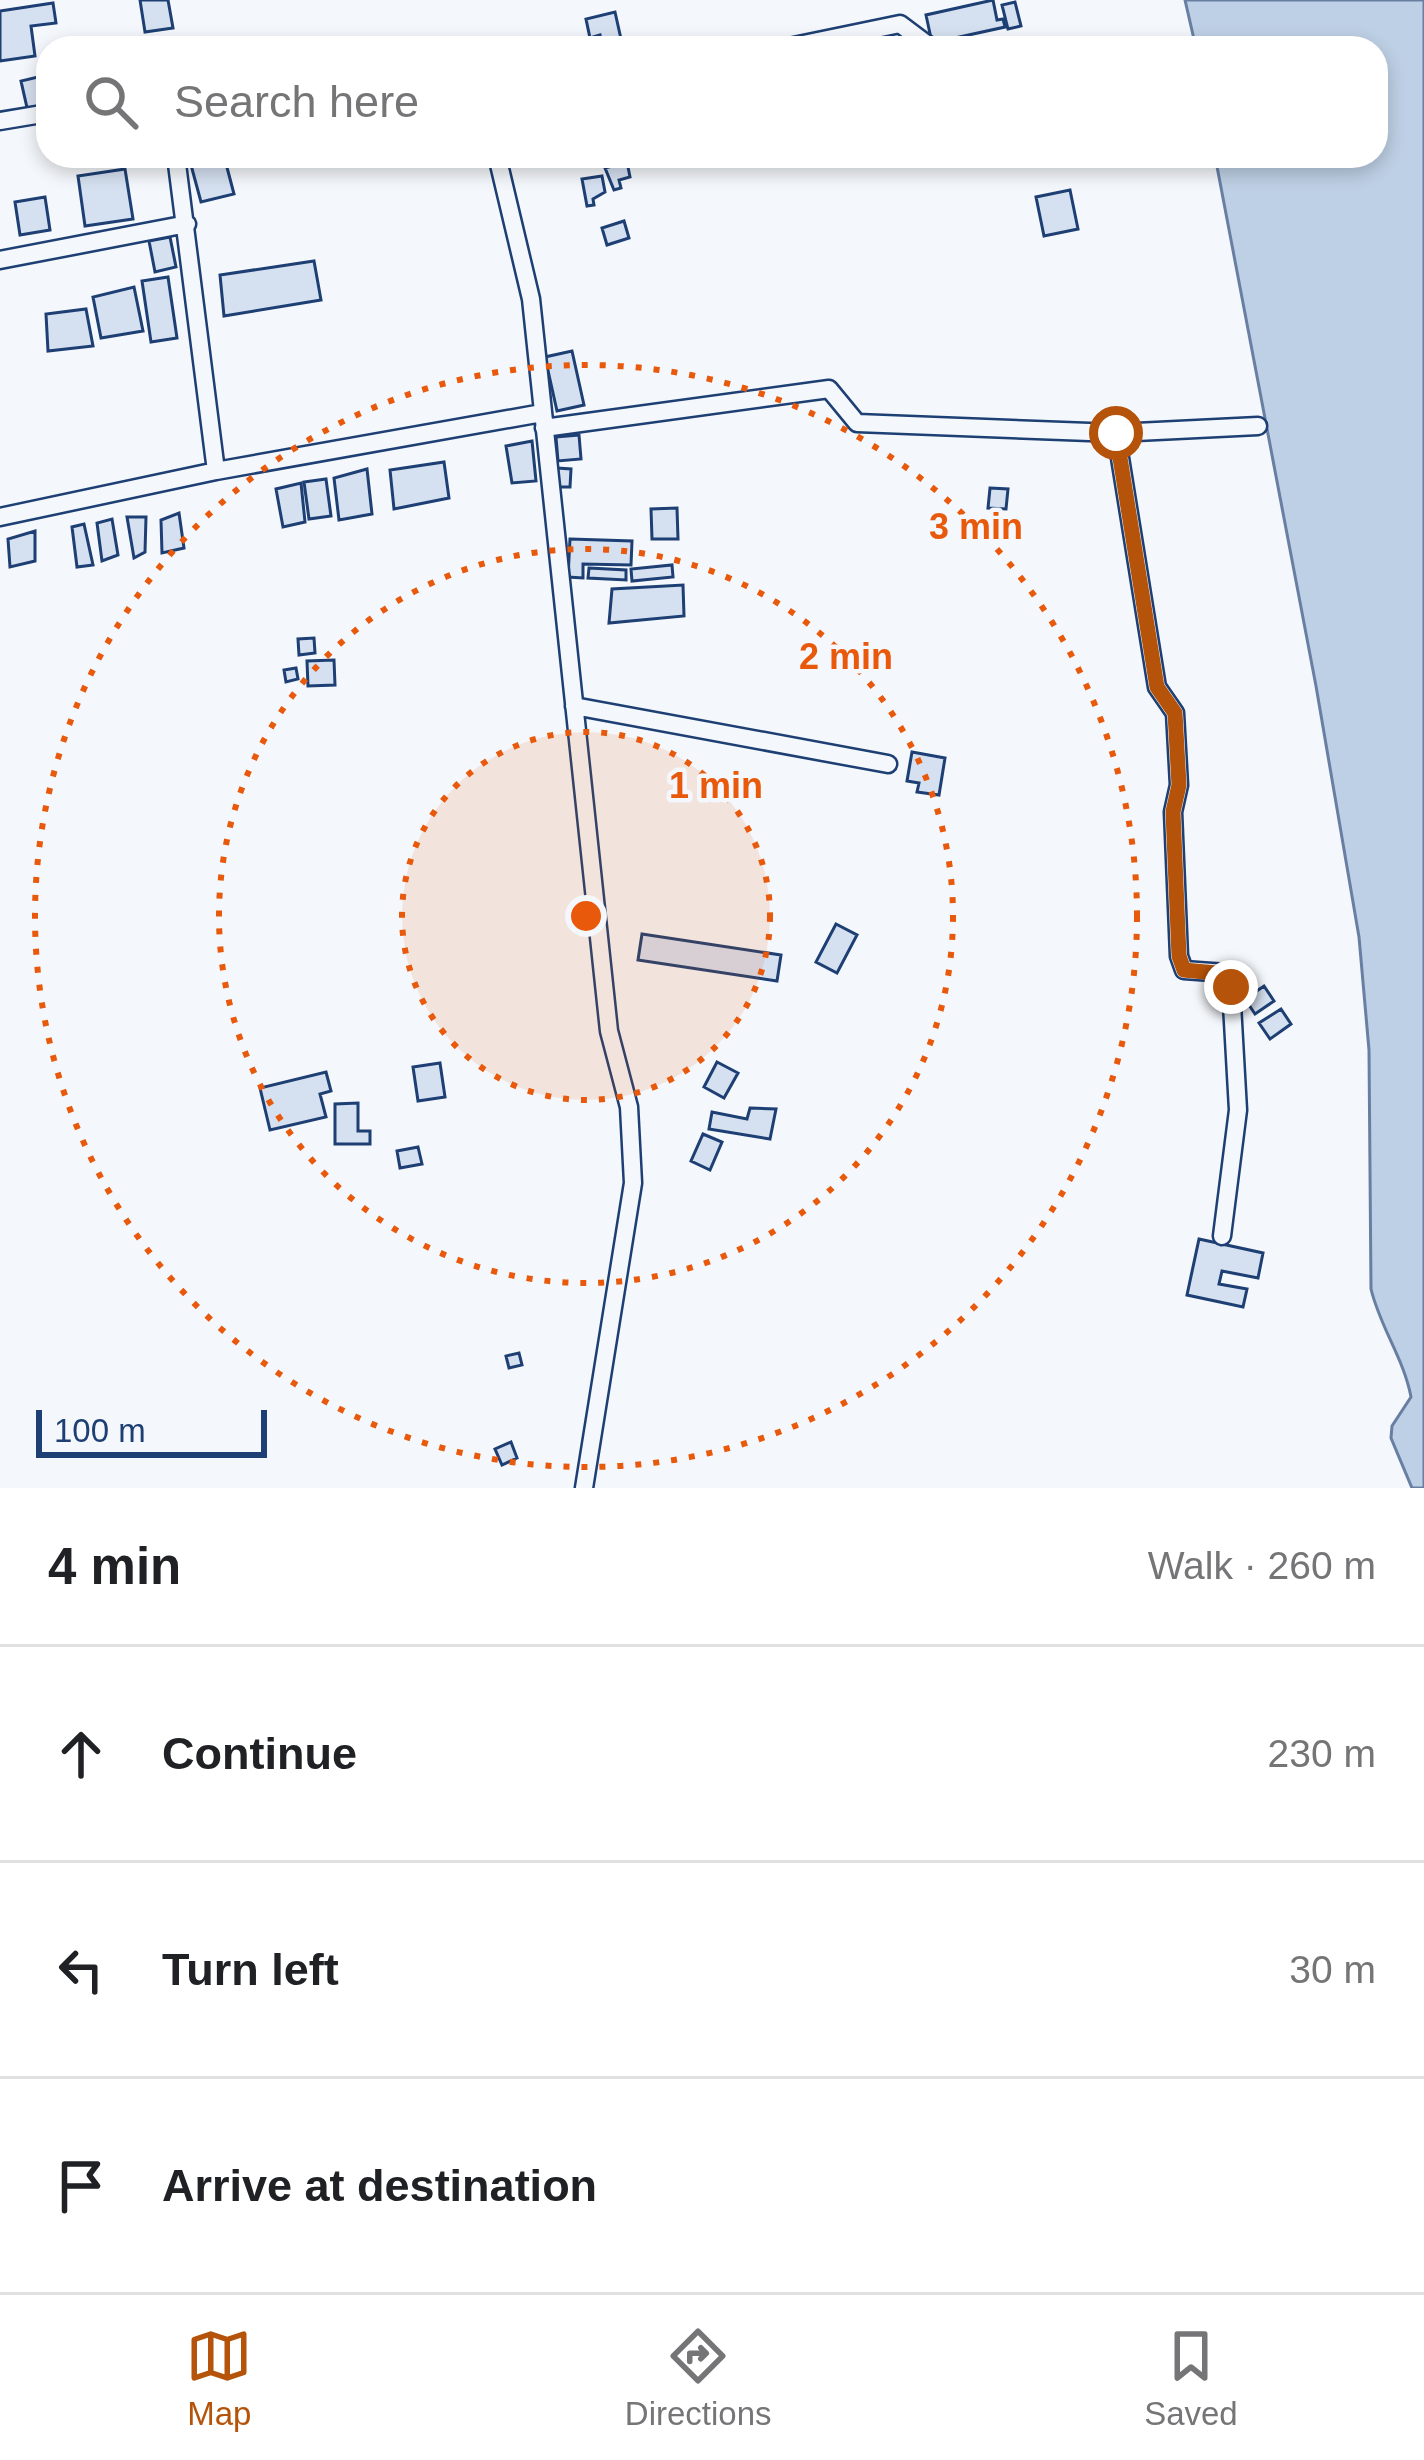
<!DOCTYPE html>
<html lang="en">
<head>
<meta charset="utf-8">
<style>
	:root { --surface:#fff; --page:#f2f2f2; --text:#202124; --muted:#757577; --line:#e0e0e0; --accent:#b45309 }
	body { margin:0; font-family:Arial,sans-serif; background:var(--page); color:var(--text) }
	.scale { position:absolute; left:36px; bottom:30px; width:231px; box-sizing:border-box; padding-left:12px; border:6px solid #1d3f73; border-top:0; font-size:33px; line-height:42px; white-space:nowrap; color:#1d3f73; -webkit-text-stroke:9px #f4f7fb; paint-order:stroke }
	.stop { position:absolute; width:36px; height:36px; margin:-27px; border:9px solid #b45309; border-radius:50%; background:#fff }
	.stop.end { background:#b45309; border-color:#fff; box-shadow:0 3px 12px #0008 }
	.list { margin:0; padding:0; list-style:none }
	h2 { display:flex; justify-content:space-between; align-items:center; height:156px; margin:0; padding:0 48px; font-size:51px }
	h2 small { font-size:39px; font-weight:400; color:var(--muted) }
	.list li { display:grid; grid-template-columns:78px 1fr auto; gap:36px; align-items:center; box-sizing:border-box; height:216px; padding:0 48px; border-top:3px solid var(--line) }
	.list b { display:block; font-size:45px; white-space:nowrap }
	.list em { font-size:39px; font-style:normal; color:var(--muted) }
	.icon { flex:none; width:66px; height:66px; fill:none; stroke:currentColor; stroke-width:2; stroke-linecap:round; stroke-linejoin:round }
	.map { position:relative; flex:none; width:1424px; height:1488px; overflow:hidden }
	.search { position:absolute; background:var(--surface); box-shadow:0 6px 18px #0003; left:36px; right:36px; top:36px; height:132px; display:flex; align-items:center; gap:30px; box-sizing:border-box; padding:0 42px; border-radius:36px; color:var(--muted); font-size:45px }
	.sheet { height:804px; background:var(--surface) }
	nav { display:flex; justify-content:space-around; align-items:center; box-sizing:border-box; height:168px; border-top:3px solid var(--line); background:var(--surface); font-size:33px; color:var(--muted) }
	nav a { display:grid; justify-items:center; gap:6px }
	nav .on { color:var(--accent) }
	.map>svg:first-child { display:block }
	.water { fill:#bed0e5; stroke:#687fa3; stroke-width:3 }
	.building { fill:#d5e0f0; stroke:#1d3f73; stroke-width:3 }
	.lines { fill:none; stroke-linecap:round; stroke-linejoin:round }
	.minor-casing { stroke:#1d3f73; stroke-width:21 }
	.minor { stroke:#f4f7fb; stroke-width:16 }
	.route { stroke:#b45309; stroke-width:15 }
	.ring { fill:none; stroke:#e8590c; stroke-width:6; stroke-dasharray:6 12 }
	.centre { fill:#e8590c; stroke:#f4f7fb; stroke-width:6 }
	.ring-label { font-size:36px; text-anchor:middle; font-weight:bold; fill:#e8590c; stroke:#f4f7fb; stroke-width:9; stroke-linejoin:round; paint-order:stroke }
</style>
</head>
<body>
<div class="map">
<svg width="1424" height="1488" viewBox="0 0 1424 1488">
	<rect width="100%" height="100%" fill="#f4f7fb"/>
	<path class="water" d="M 1185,0 L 1424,0 L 1424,1488 L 1412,1488 L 1391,1438 L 1392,1426 L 1411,1397 C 1404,1359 1380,1327 1371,1289 L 1369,1050 L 1359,937 L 1316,686 L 1215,156 L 1376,156 L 1376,48 L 1196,48 Z"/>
	<path class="building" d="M 140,0 L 168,0 L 173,28 L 145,32 Z
		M 993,0 L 997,20 L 1003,19 L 1005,27 L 932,43 L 926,15 Z
		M 1015,2 L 1021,26 L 1008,29 L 1002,5 Z
		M 53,3 L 56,23 L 31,26 L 35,56 L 0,61 L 0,11 Z
		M 615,12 L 623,48 L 603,48 L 600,35 L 590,38 L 586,19 Z
		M 42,76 L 48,107 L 28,112 L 21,81 Z
		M 224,156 L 234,194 L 201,202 L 191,165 Z
		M 627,162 L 630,177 L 619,180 L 621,188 L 614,190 L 605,168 Z
		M 125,169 L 133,219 L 85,226 L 78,176 Z
		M 602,176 L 605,192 L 593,199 L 594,205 L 587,206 L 582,179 Z
		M 1070,190 L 1078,229 L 1044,236 L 1036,197 Z
		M 45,197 L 50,230 L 20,235 L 15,202 Z
		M 624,221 L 629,238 L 607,245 L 602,228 Z
		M 170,237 L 176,267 L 155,272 L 149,241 Z
		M 314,261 L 321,300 L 224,316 L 220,275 Z
		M 168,277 L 177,338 L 151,342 L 142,281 Z
		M 134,287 L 143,331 L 101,338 L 93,297 Z
		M 86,309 L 93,346 L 48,351 L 46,314 Z
		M 572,351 L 584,405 L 557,411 L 545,357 Z
		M 579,435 L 581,459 L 558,461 L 556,437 Z
		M 532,441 L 536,481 L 512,483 L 506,446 Z
		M 444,462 L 449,498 L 394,509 L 390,470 Z
		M 557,468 L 571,469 L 570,487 L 556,487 Z
		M 367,469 L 372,514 L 339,520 L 334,478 Z
		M 326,479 L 331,516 L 309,519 L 304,482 Z
		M 301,483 L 305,522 L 283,527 L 276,489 Z
		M 990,488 L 1008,489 L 1006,509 L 988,508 Z
		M 677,508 L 678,539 L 652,539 L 651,509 Z
		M 179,513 L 184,548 L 162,553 L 161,520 Z
		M 127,517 L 146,517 L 145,552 L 134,558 Z
		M 112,519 L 118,555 L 102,561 L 97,523 Z
		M 84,524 L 93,565 L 77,567 L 72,527 Z
		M 35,531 L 35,561 L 10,567 L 8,539 Z
		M 570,539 L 632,541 L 631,565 L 583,564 L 583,578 L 568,577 Z
		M 672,565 L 673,577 L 632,581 L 631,569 Z
		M 589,568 L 626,570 L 626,580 L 588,578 Z
		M 683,585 L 684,616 L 609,623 L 612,589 Z
		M 314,638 L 315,653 L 299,655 L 298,639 Z
		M 334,660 L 335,685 L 308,686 L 307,661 Z
		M 296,668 L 298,679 L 286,682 L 284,670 Z
		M 912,752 L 945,758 L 939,795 L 917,792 L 919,783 L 907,781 Z
		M 836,924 L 857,935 L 837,973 L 816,962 Z
		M 642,934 L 781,955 L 777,981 L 638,960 Z
		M 1264,986 L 1274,1001 L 1255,1014 L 1245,999 Z
		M 1281,1009 L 1291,1024 L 1270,1039 L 1259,1023 Z
		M 717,1062 L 738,1073 L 724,1098 L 704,1087 Z
		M 440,1063 L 445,1097 L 418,1101 L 413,1067 Z
		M 326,1072 L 331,1091 L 320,1094 L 326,1117 L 270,1130 L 260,1088 Z
		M 358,1103 L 358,1131 L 370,1131 L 370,1144 L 335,1144 L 335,1104 Z
		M 750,1108 L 776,1109 L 770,1139 L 709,1129 L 712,1112 L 747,1119 Z
		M 703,1134 L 722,1142 L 710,1170 L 691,1161 Z
		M 418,1147 L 422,1164 L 400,1168 L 397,1151 Z
		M 1199,1239 L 1263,1253 L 1258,1278 L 1222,1271 L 1219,1284 L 1247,1289 L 1243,1307 L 1187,1295 Z
		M 519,1353 L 522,1365 L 509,1368 L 506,1356 Z
		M 511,1442 L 517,1458 L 502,1465 L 495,1449 Z"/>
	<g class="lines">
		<g class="minor-casing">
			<path id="minor" d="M 422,48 L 433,48
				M 784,48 L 900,24 L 932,48
				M 0,121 L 48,113
				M 176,156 L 216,471
				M 497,156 L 531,299 L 609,1031 L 629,1107 L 633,1183 L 584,1488
				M 0,260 L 187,224
				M 544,428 L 829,389 L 857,423 L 1116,433 L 1258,426
				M 1116,433 L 1157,687 L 1175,713 L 1179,785 L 1173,812 L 1179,956 L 1184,970 L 1226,973 L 1231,987 L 1238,1110 L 1222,1236
				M 0,517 L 216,471 L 542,413
				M 574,706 L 888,764"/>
		</g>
		<use href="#minor" class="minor"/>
	</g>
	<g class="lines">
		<path class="route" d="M 1116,433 L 1157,687 L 1175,713 L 1179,785 L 1173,812 L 1179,956 L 1184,970 L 1226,974 L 1231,987"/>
	</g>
	<circle cx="586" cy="916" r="184" fill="#e8590c" fill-opacity=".12"/>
	<g class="ring">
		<circle cx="586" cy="916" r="184"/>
		<circle cx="586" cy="916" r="367"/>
		<circle cx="586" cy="916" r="551"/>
	</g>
	<circle cx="586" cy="916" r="18" class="centre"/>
	<g class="ring-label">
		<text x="976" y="539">3 min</text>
		<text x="846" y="669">2 min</text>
		<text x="716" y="798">1 min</text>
	</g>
</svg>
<div class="scale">100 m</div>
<div class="stop" style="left:1116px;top:433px"></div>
<div class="stop end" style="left:1231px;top:987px"></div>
<div class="search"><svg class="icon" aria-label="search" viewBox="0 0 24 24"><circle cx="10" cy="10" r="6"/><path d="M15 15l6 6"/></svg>Search here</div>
</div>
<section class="sheet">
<h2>4 min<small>Walk · 260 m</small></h2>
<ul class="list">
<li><svg class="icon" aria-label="ahead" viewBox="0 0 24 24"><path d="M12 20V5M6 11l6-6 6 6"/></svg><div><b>Continue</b></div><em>230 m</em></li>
<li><svg class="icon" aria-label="left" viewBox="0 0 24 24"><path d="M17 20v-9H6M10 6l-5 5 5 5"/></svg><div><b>Turn left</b></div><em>30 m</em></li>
<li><svg class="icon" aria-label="arrive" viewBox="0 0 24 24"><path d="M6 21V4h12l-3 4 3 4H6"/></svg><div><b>Arrive at destination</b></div></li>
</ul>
</section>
<nav>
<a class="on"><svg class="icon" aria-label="map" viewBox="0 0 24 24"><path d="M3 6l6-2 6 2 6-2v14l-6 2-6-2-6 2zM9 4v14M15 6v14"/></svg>Map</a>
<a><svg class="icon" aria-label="directions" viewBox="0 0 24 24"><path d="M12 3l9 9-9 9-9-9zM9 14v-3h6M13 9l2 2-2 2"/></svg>Directions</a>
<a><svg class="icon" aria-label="saved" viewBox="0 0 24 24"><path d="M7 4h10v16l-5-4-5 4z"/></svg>Saved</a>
</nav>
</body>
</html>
